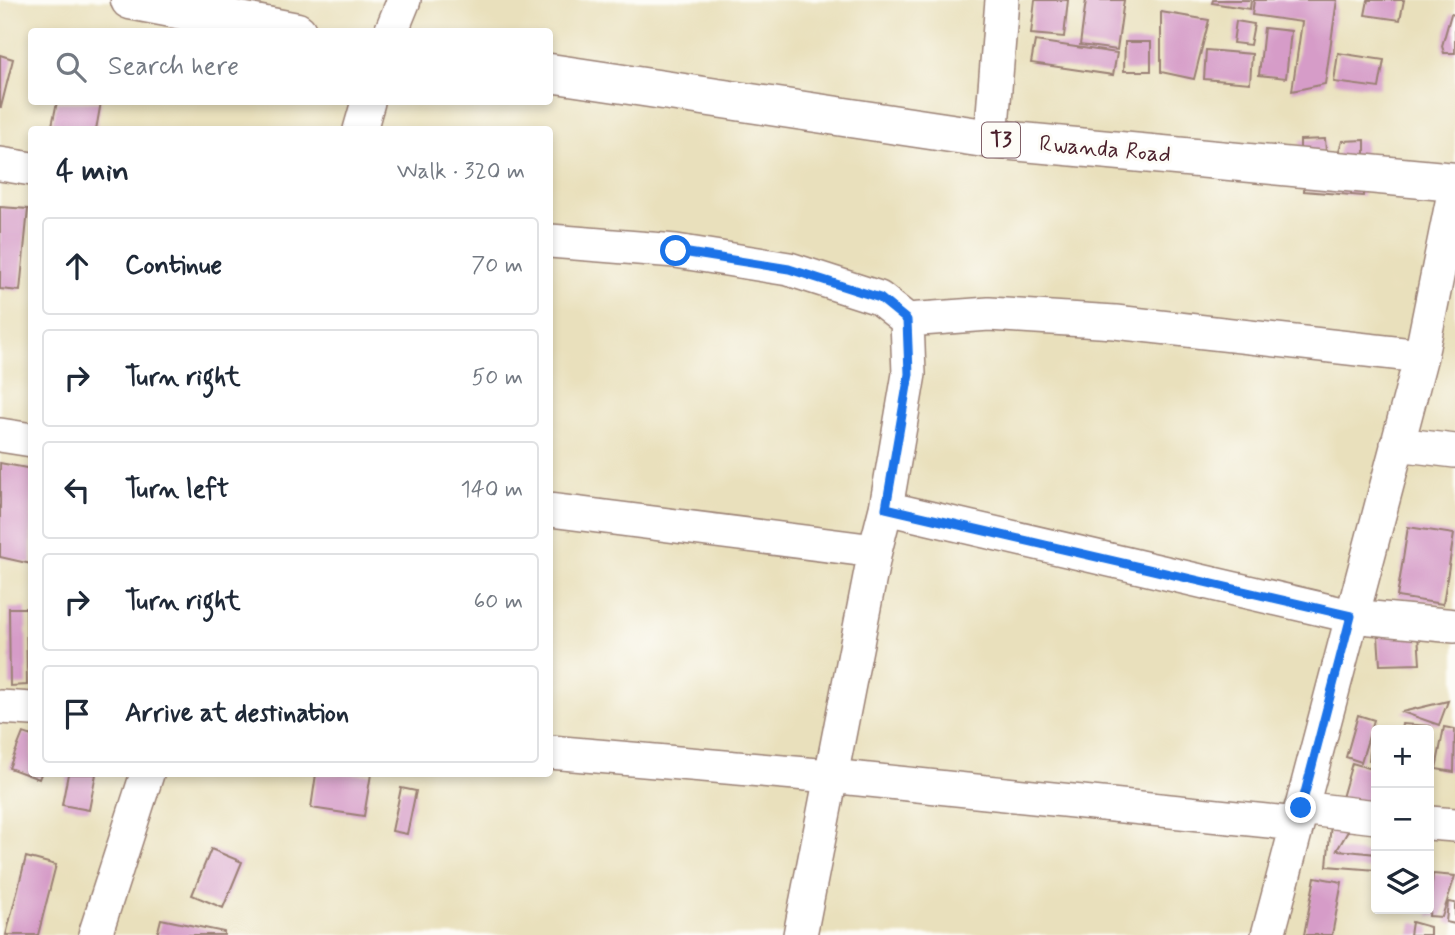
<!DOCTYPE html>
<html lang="en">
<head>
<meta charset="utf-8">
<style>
	:root { --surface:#fff; --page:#f2f2f3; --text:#1f2937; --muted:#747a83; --line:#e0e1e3 }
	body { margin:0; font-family:Mynerve,sans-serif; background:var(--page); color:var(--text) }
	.controls { position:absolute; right:21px; bottom:21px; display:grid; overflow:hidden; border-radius:7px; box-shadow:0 4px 10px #0003 }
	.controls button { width:63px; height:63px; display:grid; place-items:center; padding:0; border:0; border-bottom:2px solid var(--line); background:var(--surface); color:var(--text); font:35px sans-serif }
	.stop { position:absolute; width:21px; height:21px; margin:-16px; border:5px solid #1a73e8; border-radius:50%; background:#fff }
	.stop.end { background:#1a73e8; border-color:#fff; box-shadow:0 2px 7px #0008 }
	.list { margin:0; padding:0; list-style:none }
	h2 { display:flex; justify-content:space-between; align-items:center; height:91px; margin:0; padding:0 28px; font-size:30px }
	h2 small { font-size:23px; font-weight:400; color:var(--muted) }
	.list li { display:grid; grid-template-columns:46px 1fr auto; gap:21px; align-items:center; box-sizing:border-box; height:98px; margin:0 14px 14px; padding:0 14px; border:2px solid var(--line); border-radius:7px }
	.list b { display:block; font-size:26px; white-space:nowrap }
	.list em { font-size:23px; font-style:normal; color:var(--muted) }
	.icon { flex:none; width:38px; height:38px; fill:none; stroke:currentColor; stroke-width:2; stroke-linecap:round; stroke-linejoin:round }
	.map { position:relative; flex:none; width:1455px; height:935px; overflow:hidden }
	.search { position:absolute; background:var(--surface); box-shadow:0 4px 10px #0003; left:28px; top:28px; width:525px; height:77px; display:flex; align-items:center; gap:18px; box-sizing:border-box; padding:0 24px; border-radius:7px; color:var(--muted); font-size:26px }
	.panel { position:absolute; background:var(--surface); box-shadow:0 4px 10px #0003; left:28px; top:126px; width:525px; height:651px; border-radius:7px }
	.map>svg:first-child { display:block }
	.building { fill:#d69cc8 }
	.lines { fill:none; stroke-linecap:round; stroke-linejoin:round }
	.minor-casing { stroke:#9a8074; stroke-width:36 }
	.highway-casing { stroke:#9a8074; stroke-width:41 }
	.minor { stroke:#fff; stroke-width:33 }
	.highway { stroke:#fff; stroke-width:38 }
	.route { stroke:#1a73e8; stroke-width:9 }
	.labels { text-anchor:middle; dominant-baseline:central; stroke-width:6; stroke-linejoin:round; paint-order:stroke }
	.shield { fill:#fdfcf7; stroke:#806168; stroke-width:2 }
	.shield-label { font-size:21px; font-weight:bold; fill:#4a1f2b }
	.street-label { font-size:23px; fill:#4a1f2b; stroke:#fdfcf7 }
</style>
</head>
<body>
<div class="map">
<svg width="1455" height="935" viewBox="0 0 1455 935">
	<rect width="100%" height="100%" fill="#fdfcf7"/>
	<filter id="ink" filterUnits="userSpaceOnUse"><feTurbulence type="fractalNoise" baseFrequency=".0143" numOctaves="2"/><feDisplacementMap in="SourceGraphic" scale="14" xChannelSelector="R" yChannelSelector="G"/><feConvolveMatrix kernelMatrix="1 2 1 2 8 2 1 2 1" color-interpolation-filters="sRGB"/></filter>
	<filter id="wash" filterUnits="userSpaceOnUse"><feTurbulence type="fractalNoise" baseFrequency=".00686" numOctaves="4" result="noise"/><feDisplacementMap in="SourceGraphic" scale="28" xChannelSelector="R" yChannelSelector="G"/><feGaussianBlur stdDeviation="1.57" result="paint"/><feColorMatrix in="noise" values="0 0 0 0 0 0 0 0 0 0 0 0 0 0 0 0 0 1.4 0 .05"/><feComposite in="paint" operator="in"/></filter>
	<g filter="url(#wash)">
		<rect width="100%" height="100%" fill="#e9e0bc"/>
		<g id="blocks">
			<path class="building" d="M 1035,0 L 1068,0 L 1064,37 L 1031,34 Z
				M 1086,0 L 1124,0 L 1117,50 L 1080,45 Z
				M 1213,0 L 1251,0 L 1250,9 L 1212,3 Z
				M 1254,0 L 1337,0 L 1325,84 L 1292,91 L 1302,22 L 1252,15 Z
				M 1368,0 L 1404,0 L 1400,20 L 1365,15 Z
				M 1161,12 L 1209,20 L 1194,79 L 1161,72 Z
				M 1451,14 L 1455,15 L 1455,53 L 1444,53 L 1442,46 Z
				M 1236,21 L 1254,24 L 1250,45 L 1233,43 Z
				M 1264,28 L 1291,31 L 1286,78 L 1259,75 Z
				M 1035,41 L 1117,53 L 1113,75 L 1031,63 Z
				M 1125,42 L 1151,42 L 1151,71 L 1124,71 Z
				M 1206,50 L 1252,54 L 1250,83 L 1204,79 Z
				M 1338,53 L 1384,60 L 1379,88 L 1334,82 Z
				M 0,55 L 13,59 L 1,107 L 0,107 Z
				M 57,102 L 101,102 L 96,130 L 51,130 Z
				M 1325,139 L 1326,151 L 1300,152 L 1300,140 Z
				M 1365,140 L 1365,156 L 1337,157 L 1342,141 Z
				M 1305,177 L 1364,183 L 1363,196 L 1304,191 Z
				M 0,207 L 28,209 L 20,291 L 0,289 Z
				M 0,463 L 32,469 L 31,564 L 0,557 Z
				M 1408,527 L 1454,534 L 1443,604 L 1397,597 Z
				M 9,608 L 26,608 L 27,685 L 10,686 Z
				M 1418,634 L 1420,664 L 1380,665 L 1378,636 Z
				M 1448,701 L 1439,725 L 1402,712 Z
				M 1358,715 L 1374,720 L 1361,762 L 1346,757 Z
				M 1402,724 L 1430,726 L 1429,730 L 1401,730 Z
				M 1444,727 L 1455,729 L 1454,772 L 1436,769 Z
				M 23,733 L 32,736 L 32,774 L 41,774 L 39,779 L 9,768 Z
				M 1371,744 L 1376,746 L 1376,762 L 1369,760 Z
				M 1352,763 L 1376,770 L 1376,789 L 1370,809 L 1341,801 Z
				M 68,774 L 96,774 L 89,810 L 62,805 Z
				M 316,774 L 371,774 L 364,816 L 311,808 Z
				M 401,788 L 416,791 L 407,834 L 392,831 Z
				M 1331,824 L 1351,826 L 1337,850 L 1376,854 L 1376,870 L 1327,866 Z
				M 211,849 L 242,862 L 223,908 L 192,895 Z
				M 26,857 L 56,865 L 38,935 L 6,935 Z
				M 1433,874 L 1455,876 L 1442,917 L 1429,916 Z
				M 1315,877 L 1342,882 L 1332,935 L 1304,935 Z
				M 1448,902 L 1455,903 L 1455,924 L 1446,922 Z
				M 161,919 L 224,932 L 224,935 L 157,935 Z
				M 1412,922 L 1430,927 L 1430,935 L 1410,935 Z"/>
		</g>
	</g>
	<g filter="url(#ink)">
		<use href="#blocks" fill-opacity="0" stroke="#9a8074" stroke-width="2"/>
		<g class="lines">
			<g class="minor-casing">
				<path id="minor" d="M 391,32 L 404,0
					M 360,130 L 368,102
					M 991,139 L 1002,0
					M 0,164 L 32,169
					M 550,241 L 676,251 L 789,269 L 879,298 L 907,320 L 909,374 L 886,508 L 875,551 L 800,935
					M 907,320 L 989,314 L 1115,322 L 1421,356
					M 0,435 L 32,440
					M 1397,444 L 1455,451
					M 886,508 L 1351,616 L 1455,626
					M 550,510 L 875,551
					M 0,707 L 32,709
					M 550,752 L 830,776 L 1297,824
					M 1301,808 L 1376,817
					M 1429,823 L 1455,825
					M 95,935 L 147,774
					M 1268,935 L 1421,356 L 1455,188"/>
			</g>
			<g class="highway-casing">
				<path id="highway" d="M 130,0 L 297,32
					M 550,73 L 991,139 L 1455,182"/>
			</g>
			<use href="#minor" class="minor"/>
			<use href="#highway" class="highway"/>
		</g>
	</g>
	<g class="lines" filter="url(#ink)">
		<path class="route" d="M 676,251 L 789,269 L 880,298 L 907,320 L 909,374 L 886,508 L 1351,616 L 1301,808"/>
	</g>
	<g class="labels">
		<rect class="shield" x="982" y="122.5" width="38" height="35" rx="5"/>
		<g class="shield-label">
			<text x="1001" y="140">T3</text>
		</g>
		<g class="street-label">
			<text transform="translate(1105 150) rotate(5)">Rwanda Road</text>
		</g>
	</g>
</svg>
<div class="controls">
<button>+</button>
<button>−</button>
<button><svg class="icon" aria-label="layers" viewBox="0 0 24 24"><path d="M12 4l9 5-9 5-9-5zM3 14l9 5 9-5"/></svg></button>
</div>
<div class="stop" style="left:676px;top:251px"></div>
<div class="stop end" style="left:1301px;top:808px"></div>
<div class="search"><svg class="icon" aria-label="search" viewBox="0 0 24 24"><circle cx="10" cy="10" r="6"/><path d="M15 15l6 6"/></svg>Search here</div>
<section class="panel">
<h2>4 min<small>Walk · 320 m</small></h2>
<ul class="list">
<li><svg class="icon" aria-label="ahead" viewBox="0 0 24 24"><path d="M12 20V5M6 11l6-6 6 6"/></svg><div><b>Continue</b></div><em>70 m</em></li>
<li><svg class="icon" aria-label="right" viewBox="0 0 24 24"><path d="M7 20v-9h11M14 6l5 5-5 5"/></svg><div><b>Turn right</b></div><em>50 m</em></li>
<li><svg class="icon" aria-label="left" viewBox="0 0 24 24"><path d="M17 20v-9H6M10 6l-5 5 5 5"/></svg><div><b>Turn left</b></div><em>140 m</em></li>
<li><svg class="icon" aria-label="right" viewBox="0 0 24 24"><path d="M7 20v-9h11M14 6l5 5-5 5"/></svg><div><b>Turn right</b></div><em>60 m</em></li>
<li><svg class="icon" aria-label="arrive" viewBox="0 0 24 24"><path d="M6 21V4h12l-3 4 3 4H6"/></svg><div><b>Arrive at destination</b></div></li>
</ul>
</section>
</div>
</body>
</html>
